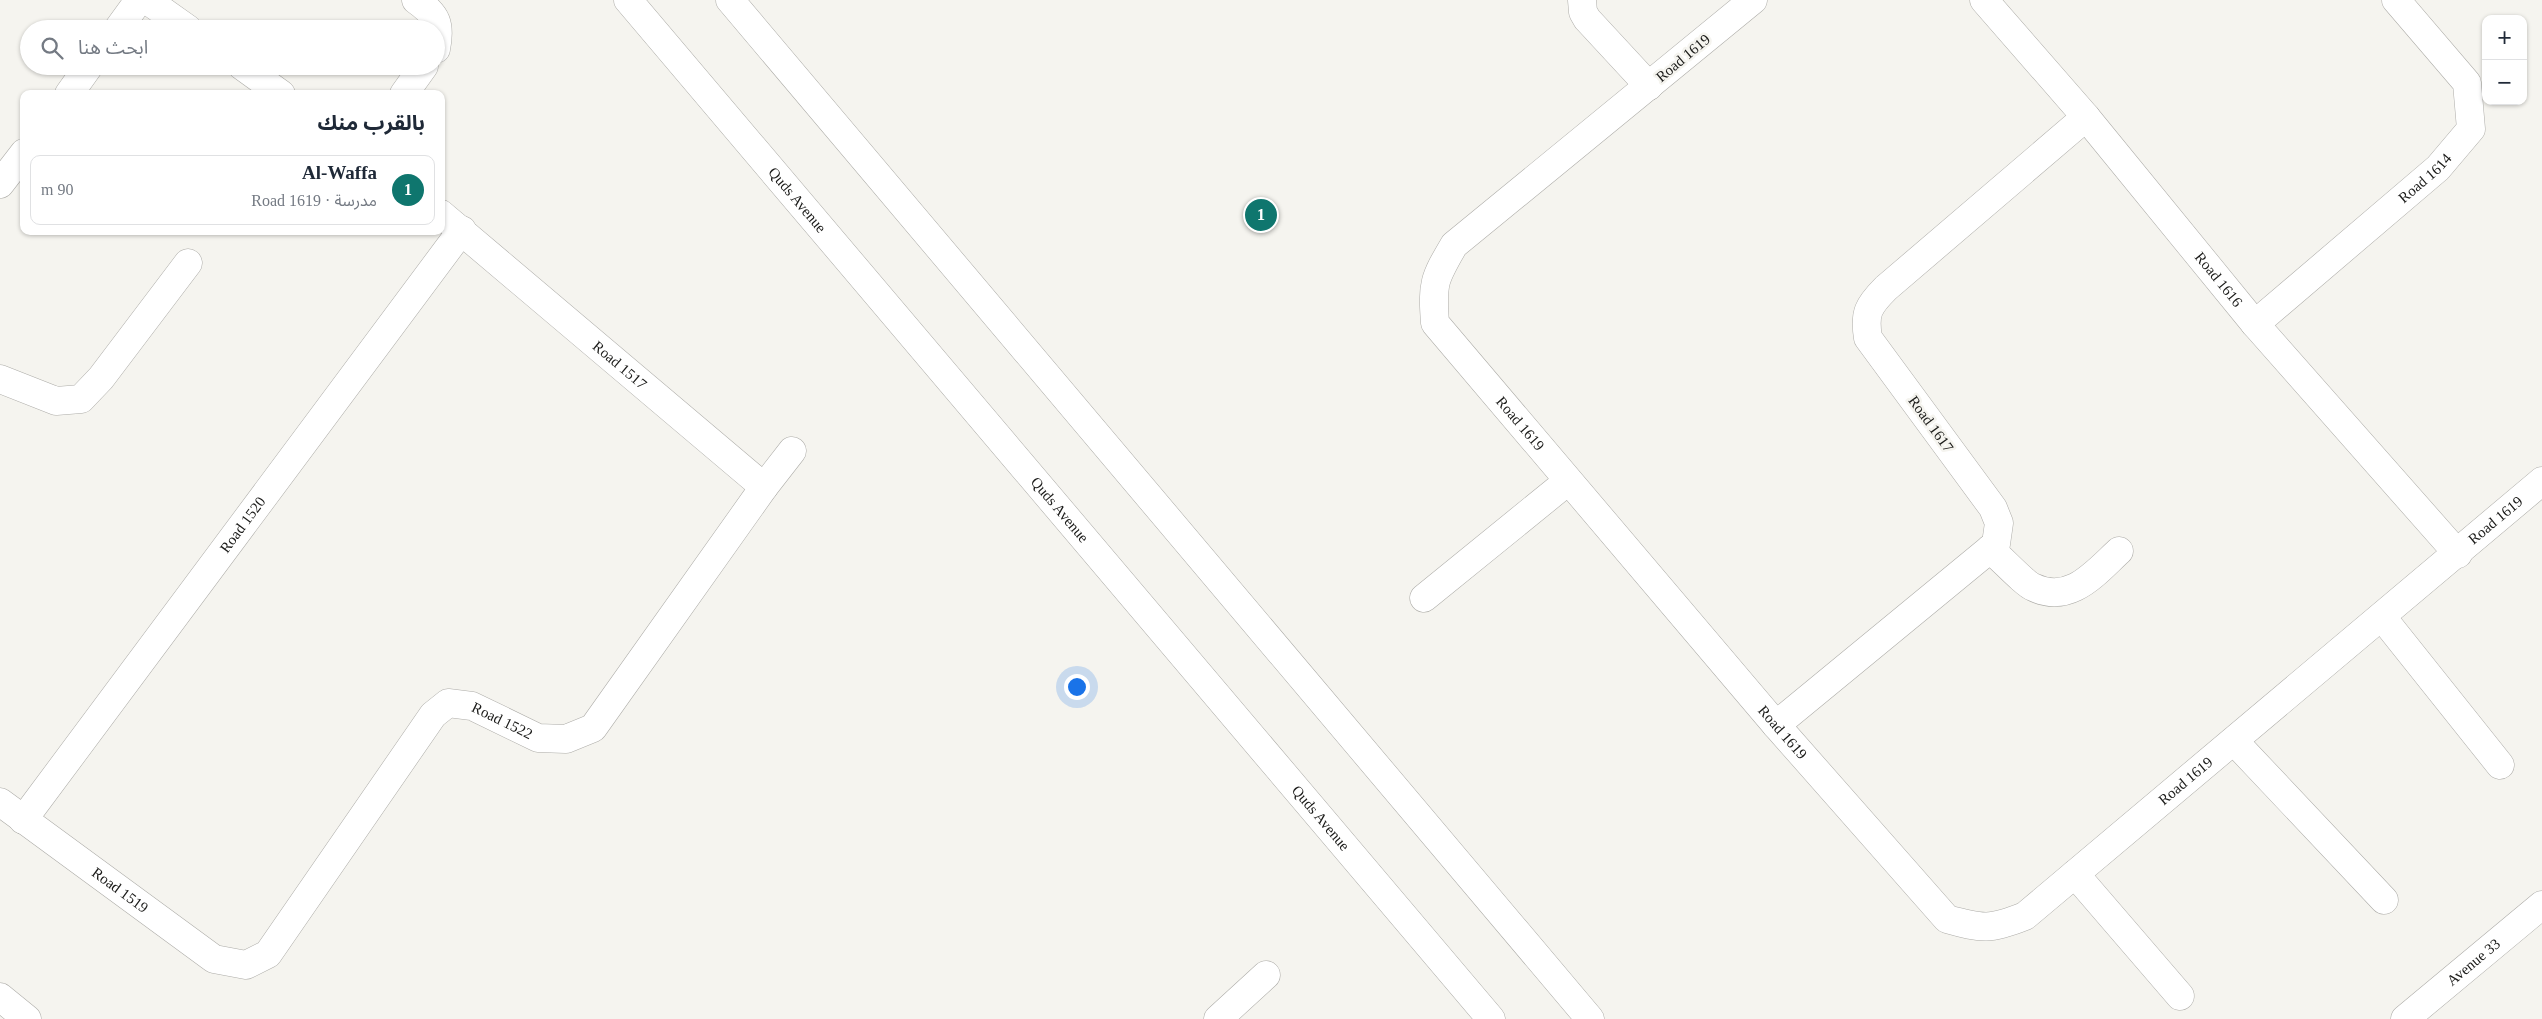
<!DOCTYPE html>
<html lang="ar">
<head>
<meta charset="utf-8">
<style>
	:root { --surface:#fff; --page:#f2f2f3; --text:#1f2937; --muted:#747a83; --line:#e0e1e3; --accent:#0f766e }
	body { margin:0; font-family:"Times New Roman","Noto Sans Arabic",serif; background:var(--page); color:var(--text); direction:rtl }
	.controls { position:absolute; right:15px; top:15px; display:grid; overflow:hidden; border-radius:10px; box-shadow:0 1px 4px #0004 }
	.controls button { width:45px; height:45px; display:grid; place-items:center; padding:0; border:0; border-bottom:1px solid var(--line); background:var(--surface); color:var(--text); font:25px sans-serif }
	.you { position:absolute; left:1076px; top:686px; width:18px; height:18px; margin:-12px; border:4px solid #fff; border-radius:50%; background:#1a73e8; box-shadow:0 0 0 8px #1a73e833 }
	.badge { display:grid; place-items:center; width:32px; height:32px; border-radius:50%; background:var(--accent); color:#fff; font-size:16px; font-weight:700 }
	.pin { position:absolute; translate:-50% -50%; border:2px solid #fff; box-shadow:0 1px 5px #0006 }
	.list { margin:0; padding:0; list-style:none }
	h2 { display:flex; justify-content:space-between; align-items:center; height:65px; margin:0; padding:0 20px; font-size:21px }
	h2 small { font-size:16px; font-weight:400; color:var(--muted) }
	.list li { display:grid; grid-template-columns:32px 1fr auto; gap:15px; align-items:center; box-sizing:border-box; height:70px; margin:0 10px 10px; padding:0 10px; border:1px solid var(--line); border-radius:10px }
	.list b { display:block; font-size:19px; white-space:nowrap }
	.list p { margin:0; font-size:16px; white-space:nowrap; color:var(--muted) }
	.list em { font-size:16px; font-style:normal; color:var(--muted) }
	.icon { flex:none; width:28px; height:28px; fill:none; stroke:currentColor; stroke-width:2; stroke-linecap:round; stroke-linejoin:round }
	.map { position:relative; flex:none; width:2542px; height:1019px; overflow:hidden; direction:ltr }
	.search { position:absolute; background:var(--surface); box-shadow:0 1px 4px #0004; left:20px; top:20px; width:425px; height:55px; display:flex; align-items:center; gap:12px; box-sizing:border-box; padding:0 18px; border-radius:28px; color:var(--muted); font-size:19px }
	.panel { position:absolute; background:var(--surface); box-shadow:0 1px 4px #0004; left:20px; top:90px; width:425px; height:145px; border-radius:10px; direction:rtl }
	.map>svg:first-child { display:block }
	.lines { fill:none; stroke-linecap:round; stroke-linejoin:round }
	.minor-casing { stroke:#adaca8; stroke-width:29 }
	.major-casing { stroke:#adaca8; stroke-width:29 }
	.minor { stroke:#fff; stroke-width:28 }
	.major { stroke:#fff; stroke-width:28 }
	.labels { text-anchor:middle; dominant-baseline:central; stroke-width:5; stroke-linejoin:round; paint-order:stroke }
	.street-label { font-size:15px; fill:#1a1a18; stroke:#f5f4ef }
</style>
</head>
<body>
<div class="map">
<svg width="2542" height="1019" viewBox="0 0 2542 1019">
	<rect width="100%" height="100%" fill="#f5f4ef"/>
	<g class="lines">
		<g class="minor-casing">
			<g id="minor">
				<path d="M 147,0 L 188,29"/>
				<path d="M 416,0 C 437,15 441,24 436,49"/>
				<path d="M 1582,0 L 1583,12 L 1587,19 L 1649,86"/>
				<path id="s1" d="M 1753,0 L 1454,245 C 1434,279 1432,283 1435,323 L 1776,725 L 1947,919 C 1983,929 1990,930 2025,916 L 2542,481"/>
				<path id="s2" d="M 1984,0 L 2086,117 L 2255,324 L 2458,554"/>
				<path d="M 118,29 L 139,0"/>
				<path d="M 242,66 L 281,94"/>
				<path d="M 69,94 L 89,66"/>
				<path d="M 404,94 L 424,66"/>
				<path d="M 0,184 L 24,153"/>
				<path id="s3" d="M 441,214 L 764,487 L 792,451"/>
				<path id="s4" d="M 2255,324 L 2438,168 L 2471,129 L 2467,83 L 2396,0"/>
				<path d="M 0,379 L 56,401 L 81,399 L 101,378 L 188,263"/>
				<path d="M 1990,549 C 1999,556 2025,584 2033,587 C 2070,605 2095,573 2119,551"/>
				<path d="M 1424,598 L 1568,481"/>
				<path d="M 2382,617 L 2500,765"/>
				<path d="M 1776,725 L 1996,544 L 1999,523 L 1993,508 L 1868,338 C 1864,313 1868,306 1886,288 L 2086,117"/>
				<path d="M 2234,741 L 2384,900"/>
				<path id="s5" d="M 0,802 L 214,959 L 246,965 L 268,954 L 433,715 L 448,703 L 472,706 L 538,738 L 566,739 L 593,728 L 764,487"/>
				<path id="s6" d="M 23,820 L 462,230"/>
				<path d="M 2075,874 L 2180,996"/>
				<path d="M 0,997 L 27,1019"/>
				<path d="M 1218,1019 L 1266,975"/>
				<path id="s7" d="M 2405,1019 L 2542,905"/>
			</g>
		</g>
		<g class="major-casing">
			<g id="major">
				<path id="s8" d="M 628,0 L 1491,1019"/>
				<path d="M 730,0 L 1590,1019"/>
			</g>
		</g>
		<use href="#minor" class="minor"/>
		<use href="#major" class="major"/>
	</g>
	<g class="labels">
		<g class="street-label">
			<text transform="translate(1683 58) rotate(-40)">Road 1619</text>
			<text stroke="none"><textPath href="#s4" startOffset="224">Road 1614</textPath></text>
			<text stroke="none"><textPath href="#s8" startOffset="262">Quds Avenue</textPath></text>
			<text stroke="none"><textPath href="#s2" startOffset="365">Road 1616</textPath></text>
			<text stroke="none"><textPath href="#s3" startOffset="234">Road 1517</textPath></text>
			<text stroke="none"><textPath href="#s1" startOffset="601">Road 1619</textPath></text>
			<text transform="translate(1931 424) rotate(54)">Road 1617</text>
			<text stroke="none"><textPath href="#s8" startOffset="668">Quds Avenue</textPath></text>
			<text stroke="none"><textPath href="#s1" startOffset="1950">Road 1619</textPath></text>
			<text stroke="none"><textPath href="#s6" startOffset="368">Road 1520</textPath></text>
			<text stroke="none"><textPath href="#s5" startOffset="690">Road 1522</textPath></text>
			<text stroke="none"><textPath href="#s1" startOffset="1006">Road 1619</textPath></text>
			<text stroke="none"><textPath href="#s1" startOffset="1545">Road 1619</textPath></text>
			<text stroke="none"><textPath href="#s8" startOffset="1072">Quds Avenue</textPath></text>
			<text stroke="none"><textPath href="#s5" startOffset="149">Road 1519</textPath></text>
			<text stroke="none"><textPath href="#s7" startOffset="89">Avenue 33</textPath></text>
		</g>
	</g>
</svg>
<div class="controls">
<button>+</button>
<button>−</button>
</div>
<div class="you"></div>
<div class="pin badge" style="left:1261px;top:215px">1</div>
<div class="search"><svg class="icon" aria-label="search" viewBox="0 0 24 24"><circle cx="10" cy="10" r="6"/><path d="M15 15l6 6"/></svg>ابحث هنا</div>
<section class="panel">
<h2>بالقرب منك<small></small></h2>
<ul class="list">
<li><span class="badge">1</span><div><b>Al-Waffa</b><p>مدرسة · Road 1619</p></div><em>90 m</em></li>
</ul>
</section>
</div>
</body>
</html>
